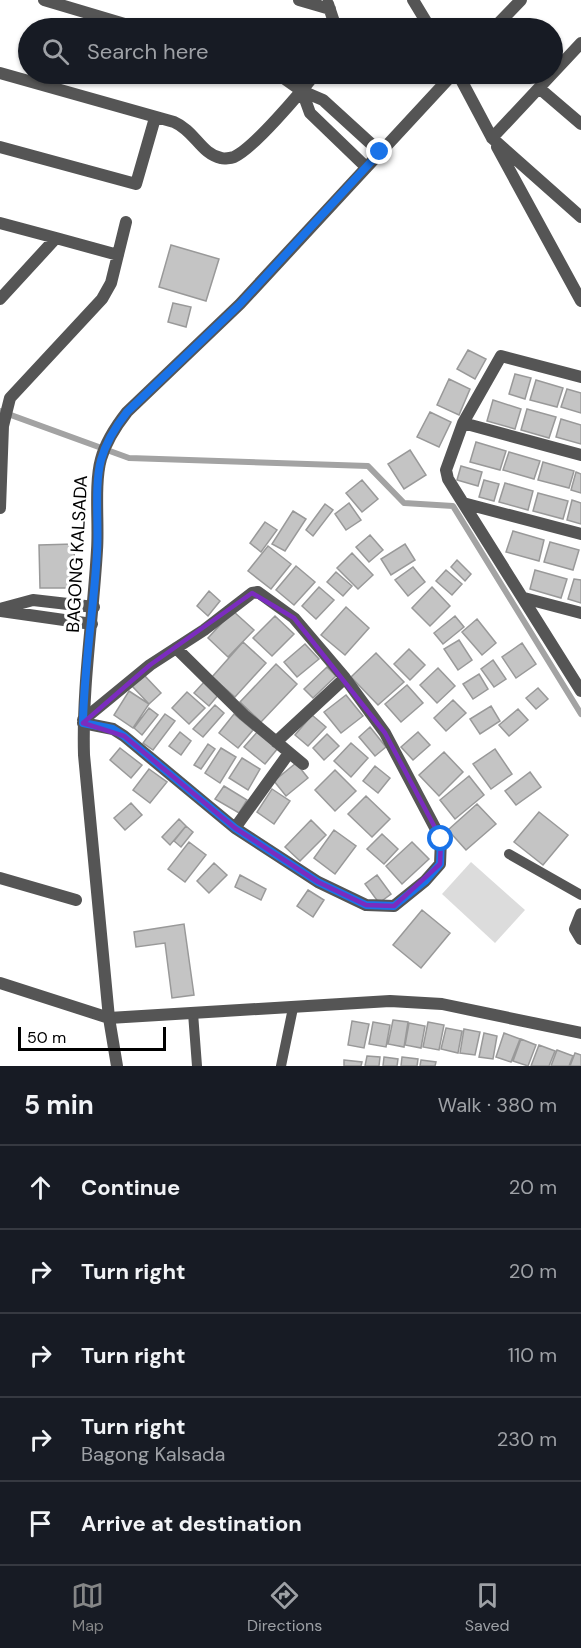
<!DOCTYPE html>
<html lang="en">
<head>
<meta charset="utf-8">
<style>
	:root { --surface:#171b24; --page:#242831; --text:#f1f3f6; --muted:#9ea1a6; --line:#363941; --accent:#858687 }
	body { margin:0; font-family:"DM Sans",sans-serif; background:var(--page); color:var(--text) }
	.scale { position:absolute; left:18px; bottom:15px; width:148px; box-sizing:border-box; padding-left:6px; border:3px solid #000; border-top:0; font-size:16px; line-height:21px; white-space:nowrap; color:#000; -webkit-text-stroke:4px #fff; paint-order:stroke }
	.stop { position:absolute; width:18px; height:18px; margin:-14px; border:4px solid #1a73e8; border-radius:50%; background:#fff }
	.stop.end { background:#1a73e8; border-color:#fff; box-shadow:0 2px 6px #0008 }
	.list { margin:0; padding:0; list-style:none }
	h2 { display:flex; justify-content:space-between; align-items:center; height:78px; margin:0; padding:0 24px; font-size:26px }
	h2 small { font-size:20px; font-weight:400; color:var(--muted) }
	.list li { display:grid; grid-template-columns:39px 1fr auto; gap:18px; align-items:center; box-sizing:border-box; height:84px; padding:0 24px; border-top:2px solid var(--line) }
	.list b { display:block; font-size:22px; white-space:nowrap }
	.list p { margin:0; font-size:20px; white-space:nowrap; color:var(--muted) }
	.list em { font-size:20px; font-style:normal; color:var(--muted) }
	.icon { flex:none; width:33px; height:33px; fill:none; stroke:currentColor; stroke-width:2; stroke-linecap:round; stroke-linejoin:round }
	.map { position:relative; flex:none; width:581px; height:1066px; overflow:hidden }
	.search { position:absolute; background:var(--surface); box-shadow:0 2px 4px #0004; left:18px; right:18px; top:18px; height:66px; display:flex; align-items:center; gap:15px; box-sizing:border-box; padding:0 21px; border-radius:33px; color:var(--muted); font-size:22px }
	.sheet { height:498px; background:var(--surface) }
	nav { display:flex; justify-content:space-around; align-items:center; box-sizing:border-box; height:84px; border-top:2px solid var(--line); background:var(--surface); font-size:16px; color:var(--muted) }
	nav a { display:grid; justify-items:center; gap:3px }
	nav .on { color:var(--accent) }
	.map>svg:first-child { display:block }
	.green { fill:#dcdcdc }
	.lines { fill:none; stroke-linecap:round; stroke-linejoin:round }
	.stream { stroke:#a3a3a3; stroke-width:6 }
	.building { fill:#c4c4c4; stroke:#999; stroke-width:1.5 }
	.service { stroke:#555; stroke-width:10 }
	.minor { stroke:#555; stroke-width:12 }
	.tertiary { stroke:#555; stroke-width:12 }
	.route { stroke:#1a73e8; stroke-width:8 }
	.marked { fill:none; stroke:#7b2cbf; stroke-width:4.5; stroke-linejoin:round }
	.labels { text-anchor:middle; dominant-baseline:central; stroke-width:6; stroke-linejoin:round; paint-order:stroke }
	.street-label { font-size:18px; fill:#000; stroke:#fff }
</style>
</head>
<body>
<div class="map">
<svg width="581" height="1066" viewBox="0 0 581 1066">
	<rect width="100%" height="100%" fill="#fff"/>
	<path class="green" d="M 471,862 L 525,910 L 495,943 L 442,894 Z"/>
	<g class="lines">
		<path class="stream" d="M 0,411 L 129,458 L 368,466 L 404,503 L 453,506 L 581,714"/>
	</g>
	<path class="building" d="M 171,245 L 219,259 L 206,301 L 159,287 Z
		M 173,303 L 191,307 L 186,327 L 168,322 Z
		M 468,350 L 486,359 L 475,379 L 457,369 Z
		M 515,374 L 531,378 L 525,399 L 509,394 Z
		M 449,379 L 470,389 L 459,415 L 437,405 Z
		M 536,380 L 563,388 L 557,407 L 530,400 Z
		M 567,389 L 581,393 L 581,413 L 561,407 Z
		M 493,400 L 521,409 L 515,429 L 487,421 Z
		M 527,409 L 556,417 L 549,438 L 521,430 Z
		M 430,412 L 451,422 L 439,447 L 417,437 Z
		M 561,419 L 581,425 L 581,444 L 556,437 Z
		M 476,442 L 506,451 L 500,470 L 470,462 Z
		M 410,450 L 426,475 L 404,489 L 388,464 Z
		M 509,452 L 540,461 L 534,479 L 503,470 Z
		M 543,462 L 574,471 L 569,488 L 538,480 Z
		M 461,466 L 482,472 L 478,486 L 457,480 Z
		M 576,472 L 581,474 L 581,493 L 571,490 Z
		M 362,480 L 378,499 L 362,512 L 346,493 Z
		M 484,480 L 499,484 L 494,501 L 479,497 Z
		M 505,483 L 533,491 L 528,510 L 499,502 Z
		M 538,493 L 568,501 L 563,519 L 533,511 Z
		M 572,500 L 581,503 L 581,524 L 567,520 Z
		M 349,503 L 361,520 L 346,530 L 335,514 Z
		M 325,504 L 333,510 L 313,536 L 306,530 Z
		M 293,511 L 306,519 L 285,551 L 272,544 Z
		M 265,522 L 277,530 L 261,552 L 250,543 Z
		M 513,531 L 544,540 L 539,561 L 506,552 Z
		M 370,535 L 383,550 L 369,562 L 356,547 Z
		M 550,542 L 579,550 L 573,570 L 544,562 Z
		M 74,544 L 75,588 L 40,588 L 39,545 Z
		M 405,544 L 415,560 L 391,575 L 381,559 Z
		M 268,546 L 291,564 L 271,589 L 248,571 Z
		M 352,553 L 373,575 L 358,589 L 337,568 Z
		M 457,560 L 471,574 L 465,581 L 451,567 Z
		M 296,566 L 315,582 L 294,605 L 276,590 Z
		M 413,567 L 425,582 L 408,596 L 395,580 Z
		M 446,570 L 462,584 L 452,595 L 436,581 Z
		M 535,570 L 567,579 L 561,598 L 530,589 Z
		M 336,572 L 352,586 L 343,596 L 327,582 Z
		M 574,579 L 581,580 L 581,603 L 568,599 Z
		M 319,587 L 334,600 L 316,619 L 302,606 Z
		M 432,587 L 450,606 L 430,626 L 412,608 Z
		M 209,591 L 220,601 L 208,616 L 197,606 Z
		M 346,607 L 369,628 L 345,655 L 321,635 Z
		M 233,611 L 254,630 L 228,657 L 208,638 Z
		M 275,616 L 294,634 L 272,656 L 253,638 Z
		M 455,616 L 464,627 L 443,644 L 434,633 Z
		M 477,619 L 496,643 L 482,655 L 462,632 Z
		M 459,640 L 472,660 L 458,670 L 444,649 Z
		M 243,642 L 266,663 L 235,697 L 212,677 Z
		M 522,643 L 536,664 L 516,678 L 502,657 Z
		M 305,644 L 319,659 L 297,677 L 284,662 Z
		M 409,649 L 425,665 L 410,680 L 394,664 Z
		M 376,653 L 404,682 L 378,705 L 351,677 Z
		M 493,660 L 506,679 L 494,687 L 481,669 Z
		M 276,664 L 297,684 L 261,722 L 240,702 Z
		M 327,667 L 336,676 L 313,698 L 304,689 Z
		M 438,668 L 455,686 L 437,703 L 420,685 Z
		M 479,674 L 488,689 L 473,699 L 463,684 Z
		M 144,675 L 161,693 L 149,704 L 132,686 Z
		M 205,681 L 219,694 L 209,706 L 194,693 Z
		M 407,685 L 423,703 L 401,722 L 385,704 Z
		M 538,688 L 548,699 L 536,709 L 526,698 Z
		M 129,691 L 149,704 L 133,728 L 114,715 Z
		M 187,692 L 205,708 L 189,724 L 172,708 Z
		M 346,695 L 363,716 L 341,733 L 324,712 Z
		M 453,700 L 466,713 L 446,731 L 434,718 Z
		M 215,705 L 224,713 L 203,737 L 193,729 Z
		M 491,706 L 500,721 L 480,734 L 470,719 Z
		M 149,708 L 158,715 L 142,735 L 134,728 Z
		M 518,709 L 528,720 L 509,736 L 499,725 Z
		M 165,714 L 175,721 L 153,750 L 143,743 Z
		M 234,714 L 253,730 L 238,748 L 219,733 Z
		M 312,715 L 326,727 L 308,746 L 295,735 Z
		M 370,727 L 386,747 L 375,756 L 359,737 Z
		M 258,731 L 278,748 L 265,764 L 244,747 Z
		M 180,732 L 191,741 L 181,755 L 169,746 Z
		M 418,732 L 430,745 L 413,760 L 401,747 Z
		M 327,734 L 339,746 L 324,760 L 313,748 Z
		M 351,743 L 368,758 L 351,777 L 334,761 Z
		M 208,744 L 215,749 L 201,769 L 194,765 Z
		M 120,748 L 142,765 L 131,778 L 110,760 Z
		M 221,748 L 236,757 L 220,783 L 205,773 Z
		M 495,749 L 512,774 L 491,789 L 473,764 Z
		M 444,752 L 463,772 L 439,796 L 419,775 Z
		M 242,758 L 260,769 L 248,790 L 229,778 Z
		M 296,763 L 308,778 L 286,796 L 274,781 Z
		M 375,766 L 390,778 L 378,793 L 363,781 Z
		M 149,769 L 167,782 L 150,803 L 133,790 Z
		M 335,770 L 356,791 L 335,811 L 315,790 Z
		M 530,772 L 541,787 L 516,805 L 505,791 Z
		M 469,776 L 484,795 L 455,819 L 440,800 Z
		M 224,786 L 247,800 L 239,813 L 215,799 Z
		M 272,789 L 290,801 L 274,824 L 257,812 Z
		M 366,796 L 390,819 L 372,837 L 348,814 Z
		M 131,803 L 142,815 L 125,830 L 114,818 Z
		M 477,804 L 496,824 L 466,850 L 448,830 Z
		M 539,812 L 568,835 L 543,865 L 514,842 Z
		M 179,819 L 186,826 L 170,845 L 162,837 Z
		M 311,820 L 326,835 L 300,861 L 285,847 Z
		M 186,826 L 193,832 L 181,847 L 174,841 Z
		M 334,830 L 356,846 L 335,874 L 314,858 Z
		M 382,834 L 398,849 L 384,864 L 367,849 Z
		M 189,842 L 206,855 L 185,882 L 168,869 Z
		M 412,842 L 429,859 L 402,884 L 386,866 Z
		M 214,863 L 227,875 L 209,893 L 197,881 Z
		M 240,875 L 266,889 L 261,900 L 235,887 Z
		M 377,875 L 391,894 L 379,903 L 365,884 Z
		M 308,890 L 324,900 L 313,917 L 297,906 Z
		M 422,910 L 450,933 L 421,968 L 393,945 Z
		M 184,924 L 194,995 L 172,998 L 165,943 L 136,947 L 134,932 Z
		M 393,1020 L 408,1022 L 404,1047 L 388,1044 Z
		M 352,1021 L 369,1024 L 364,1048 L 348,1045 Z
		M 373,1022 L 390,1025 L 386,1047 L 369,1044 Z
		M 428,1022 L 444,1025 L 439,1050 L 423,1047 Z
		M 409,1023 L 425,1026 L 421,1048 L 405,1045 Z
		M 446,1028 L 462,1031 L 458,1053 L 441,1049 Z
		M 464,1029 L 480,1032 L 475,1055 L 460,1053 Z
		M 484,1033 L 497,1036 L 493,1059 L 479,1057 Z
		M 504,1033 L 520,1039 L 511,1062 L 496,1057 Z
		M 521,1039 L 536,1045 L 528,1066 L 513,1061 Z
		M 539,1045 L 555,1051 L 549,1066 L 531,1066 Z
		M 557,1050 L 573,1056 L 569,1066 L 551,1066 Z
		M 575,1053 L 581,1055 L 581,1066 L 570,1066 Z
		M 367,1056 L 380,1057 L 379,1066 L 365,1066 Z
		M 384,1057 L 398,1059 L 397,1066 L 383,1066 Z
		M 402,1057 L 418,1059 L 417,1066 L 401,1066 Z
		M 344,1060 L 362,1062 L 361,1066 L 344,1066 Z
		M 421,1060 L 436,1062 L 435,1066 L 420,1066 Z"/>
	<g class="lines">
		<path class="service" d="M 509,854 L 581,895
			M 193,1013 L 197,1066
			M 281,1066 L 293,1008"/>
		<path class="minor" d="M 44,0 L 138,28
			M 299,0 L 330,9
			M 413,0 L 430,28
			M 328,4 L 336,28
			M 0,73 L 174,122 C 195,131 201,154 221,158 C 224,159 231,158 234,157 C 254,148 301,92 315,74
			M 278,74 L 302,91 L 323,100 L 380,152
			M 458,74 L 492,138 L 581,217
			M 539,88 L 581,124
			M 302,91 L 310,113 L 366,167
			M 492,138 L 581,43
			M 0,147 L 136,184 L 155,118
			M 497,147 L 581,301
			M 0,223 L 56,238 L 0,299
			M 56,238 L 118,255
			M 581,377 L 501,356 L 463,423 L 446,470 L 448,479 L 463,503 L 581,691
			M 463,423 L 581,455
			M 463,503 L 581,534
			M 0,508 L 3,426 L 10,398 L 102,299 L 111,283 L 126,222
			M 524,598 L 581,613
			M 0,609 L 33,600 L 94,607
			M 1,611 L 92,624
			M 176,648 L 244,715 L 303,764
			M 83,720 L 150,665 L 204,630 L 252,593 L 258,592 L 294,618 L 345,678 L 385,733 L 441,839 L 440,864 L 425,881 L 394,906 L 366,905 L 318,882 L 235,828 L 124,736 L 113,729 L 83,723
			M 276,742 L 345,678
			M 235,828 L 289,753
			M 0,878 L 76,900
			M 581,914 L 575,929 L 581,939
			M 109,1018 L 390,1001 L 442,1004 L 581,1033"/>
		<path class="tertiary" d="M 494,28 L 521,0
			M 0,983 L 109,1018
			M 117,1066 L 109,1018 L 84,755 C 82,686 93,619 97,550 C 99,524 94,484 101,459 C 106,441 116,426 127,412 L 240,304 L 453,74"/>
	</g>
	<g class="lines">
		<path class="route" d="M 380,152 L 240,304 L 127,412 C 116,426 106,442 101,460 C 94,486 99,525 97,552 C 94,609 84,666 83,723 L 113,729 L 124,736 L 235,828 L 318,882 L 366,905 L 394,906 L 425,881 L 440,864 L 441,839"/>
	</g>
	<path class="marked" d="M 252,593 L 294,618 L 385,733 L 441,839 L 440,864 L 394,906 L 366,905 L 318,882 L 235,828 L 124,736 L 83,723 L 150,665 Z"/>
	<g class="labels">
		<g class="street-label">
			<text transform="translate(77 554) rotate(-87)">BAGONG KALSADA</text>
		</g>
	</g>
</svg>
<div class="scale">50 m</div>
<div class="stop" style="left:441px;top:839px"></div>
<div class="stop end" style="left:380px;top:152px"></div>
<div class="search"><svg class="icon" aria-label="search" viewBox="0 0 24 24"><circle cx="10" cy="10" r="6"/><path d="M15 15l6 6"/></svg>Search here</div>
</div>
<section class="sheet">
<h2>5 min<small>Walk · 380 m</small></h2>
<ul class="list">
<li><svg class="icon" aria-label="ahead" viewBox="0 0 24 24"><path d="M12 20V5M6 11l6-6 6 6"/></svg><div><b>Continue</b></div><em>20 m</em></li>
<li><svg class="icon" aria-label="right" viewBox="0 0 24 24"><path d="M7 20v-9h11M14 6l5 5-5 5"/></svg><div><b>Turn right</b></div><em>20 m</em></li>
<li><svg class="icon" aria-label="right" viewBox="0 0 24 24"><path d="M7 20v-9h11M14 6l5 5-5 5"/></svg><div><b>Turn right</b></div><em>110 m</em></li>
<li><svg class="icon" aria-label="right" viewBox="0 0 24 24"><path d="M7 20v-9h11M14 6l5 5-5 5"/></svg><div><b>Turn right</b><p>Bagong Kalsada</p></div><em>230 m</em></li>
<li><svg class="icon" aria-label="arrive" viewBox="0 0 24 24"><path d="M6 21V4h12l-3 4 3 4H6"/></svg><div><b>Arrive at destination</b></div></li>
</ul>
</section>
<nav>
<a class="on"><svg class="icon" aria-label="map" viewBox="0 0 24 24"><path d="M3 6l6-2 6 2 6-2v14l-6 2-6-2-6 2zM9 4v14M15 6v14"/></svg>Map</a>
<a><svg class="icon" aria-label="directions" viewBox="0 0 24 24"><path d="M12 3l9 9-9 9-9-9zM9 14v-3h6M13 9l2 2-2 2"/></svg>Directions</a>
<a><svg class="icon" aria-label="saved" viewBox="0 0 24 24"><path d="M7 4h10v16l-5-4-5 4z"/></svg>Saved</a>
</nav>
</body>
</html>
